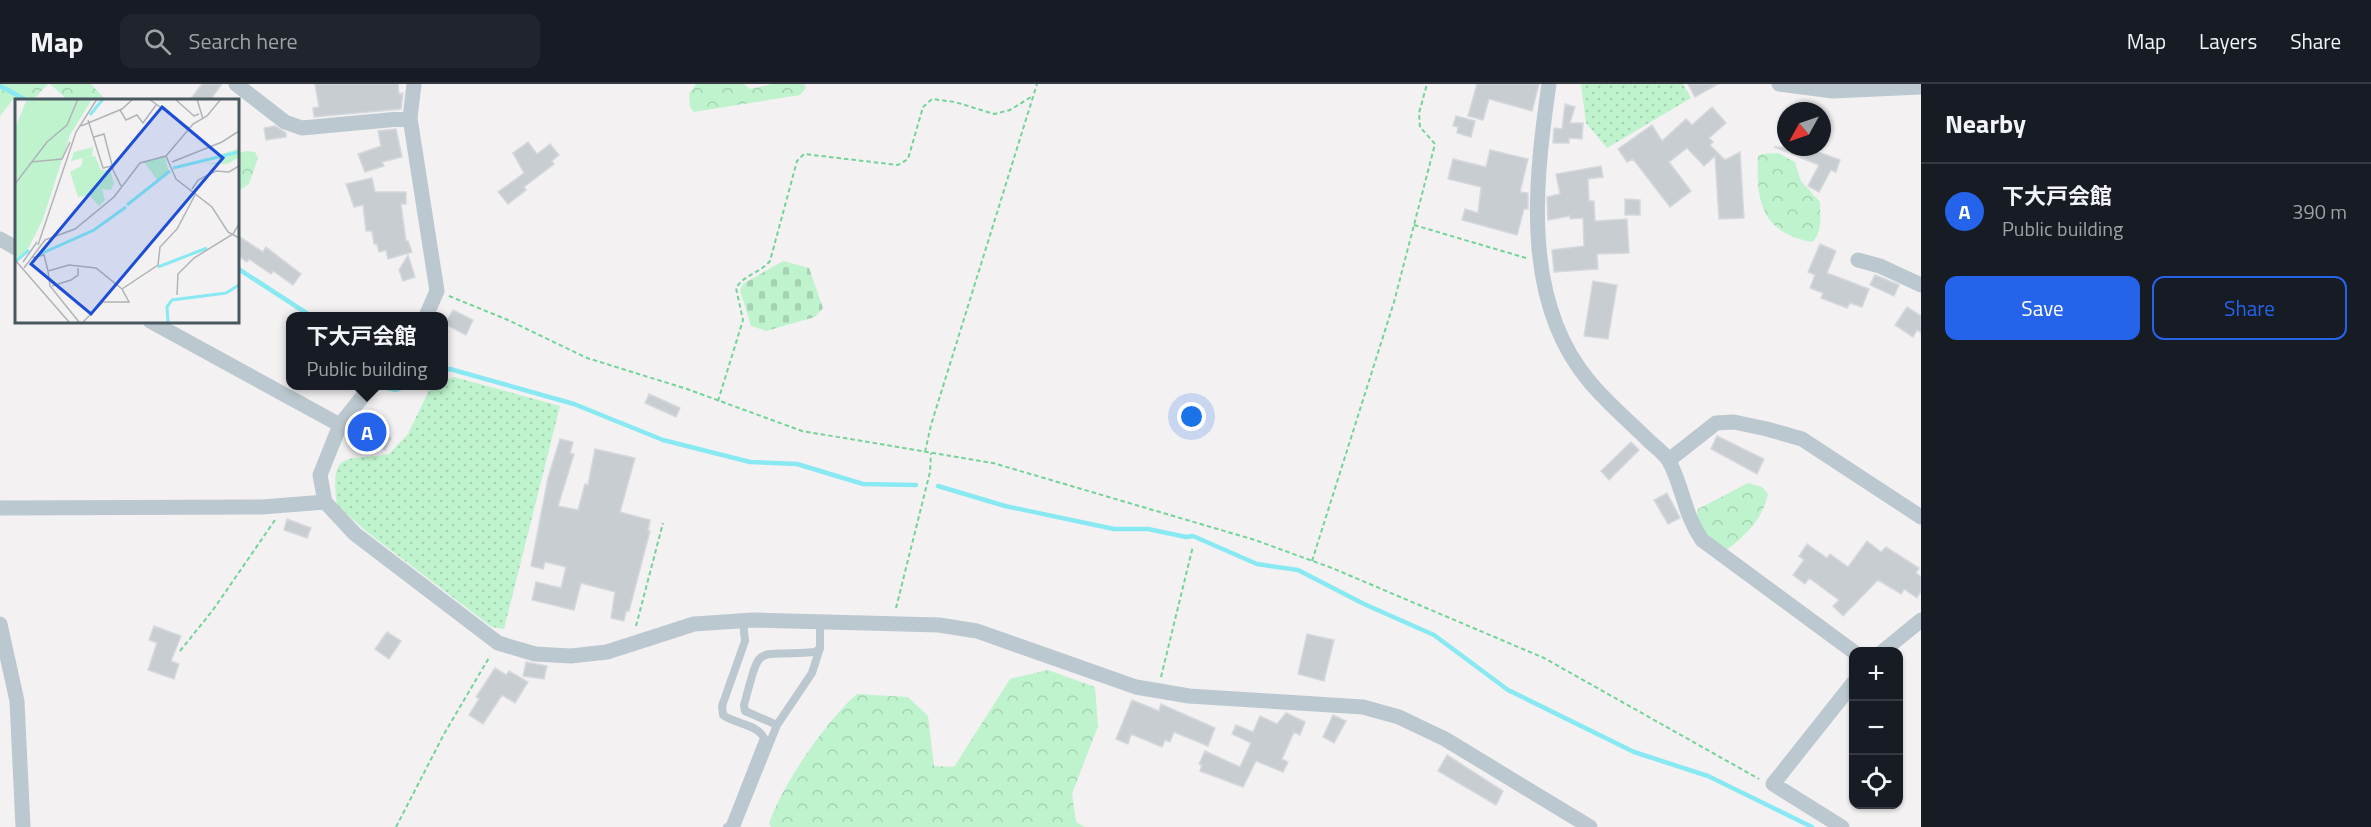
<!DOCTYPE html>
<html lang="en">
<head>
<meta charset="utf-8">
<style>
	:root { --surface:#171b24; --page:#20242c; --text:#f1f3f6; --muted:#9ea1a6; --line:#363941; --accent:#2563eb }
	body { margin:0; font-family:"Titillium Web","Noto Sans JP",sans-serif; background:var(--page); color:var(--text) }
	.controls { position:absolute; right:18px; bottom:18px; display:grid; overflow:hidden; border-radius:12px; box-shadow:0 2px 4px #0004 }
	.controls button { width:54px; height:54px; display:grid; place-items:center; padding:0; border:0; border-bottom:2px solid var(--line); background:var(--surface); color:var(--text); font:30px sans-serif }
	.compass { position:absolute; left:1777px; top:18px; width:54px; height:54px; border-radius:50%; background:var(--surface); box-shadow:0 2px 4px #0004; rotate:230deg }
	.you { position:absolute; left:1192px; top:333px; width:21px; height:21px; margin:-15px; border:4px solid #fff; border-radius:50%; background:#1a73e8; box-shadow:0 0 0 9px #1a73e833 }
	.badge { display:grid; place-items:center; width:39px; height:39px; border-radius:50%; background:var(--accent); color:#fff; font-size:20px; font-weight:700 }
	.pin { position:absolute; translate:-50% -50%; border:3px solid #fff; box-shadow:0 2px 6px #0006 }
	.popup { position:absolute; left:286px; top:228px; width:162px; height:78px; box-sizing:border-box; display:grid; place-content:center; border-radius:12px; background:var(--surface); filter:drop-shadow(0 2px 4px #0005); font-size:20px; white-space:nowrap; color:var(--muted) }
	.popup b { font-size:22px; color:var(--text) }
	.popup::after { content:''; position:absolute; left:50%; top:100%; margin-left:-12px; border:12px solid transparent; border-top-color:var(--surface) }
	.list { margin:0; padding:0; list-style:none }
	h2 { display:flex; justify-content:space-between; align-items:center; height:78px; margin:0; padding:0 24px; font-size:26px }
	h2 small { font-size:20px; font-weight:400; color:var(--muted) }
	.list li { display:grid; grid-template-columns:39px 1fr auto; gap:18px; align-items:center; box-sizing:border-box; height:96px; padding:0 24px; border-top:2px solid var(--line) }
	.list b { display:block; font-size:22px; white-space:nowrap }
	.list p { margin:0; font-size:20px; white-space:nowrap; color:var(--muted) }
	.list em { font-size:20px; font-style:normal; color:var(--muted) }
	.actions { display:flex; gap:12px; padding:18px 24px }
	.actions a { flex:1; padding:14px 0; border:2px solid var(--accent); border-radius:12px; text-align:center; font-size:21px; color:var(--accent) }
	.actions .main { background:var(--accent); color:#fff }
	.icon { flex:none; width:33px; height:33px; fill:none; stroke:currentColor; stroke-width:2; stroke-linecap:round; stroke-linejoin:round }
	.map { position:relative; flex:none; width:1921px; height:743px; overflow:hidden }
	header { display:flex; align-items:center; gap:36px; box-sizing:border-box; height:84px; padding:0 30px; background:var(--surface); border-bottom:2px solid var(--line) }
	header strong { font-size:28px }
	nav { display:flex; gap:33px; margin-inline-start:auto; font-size:21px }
	.search { width:420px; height:54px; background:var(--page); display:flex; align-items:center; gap:15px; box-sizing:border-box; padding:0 21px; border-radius:12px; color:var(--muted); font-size:22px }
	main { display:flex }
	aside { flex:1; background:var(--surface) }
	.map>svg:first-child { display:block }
	.grass { fill:url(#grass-dots) }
	.forest { fill:url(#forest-crowns) }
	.cemetery { fill:url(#cemetery-stones) }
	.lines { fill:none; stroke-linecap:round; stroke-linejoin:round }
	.stream { stroke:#88e9f3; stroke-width:4.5 }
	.building { fill:#c8cdd2; stroke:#d5d8dd; stroke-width:1.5 }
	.path { stroke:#73d499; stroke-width:2; stroke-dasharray:4.5 3; stroke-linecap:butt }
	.service { stroke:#bcc8cf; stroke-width:8 }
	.minor { stroke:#bcc8cf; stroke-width:15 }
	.inset-river { fill:none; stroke:#88e9f3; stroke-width:3 }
	.inset-road { fill:none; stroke:#afb4b8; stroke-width:1.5 }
	.view { fill:#1d4ed8; fill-opacity:0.15; stroke:#1d4ed8; stroke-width:3 }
	.inset-edge { fill:none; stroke:#485861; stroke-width:3 }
</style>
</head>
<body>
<header>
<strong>Map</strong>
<div class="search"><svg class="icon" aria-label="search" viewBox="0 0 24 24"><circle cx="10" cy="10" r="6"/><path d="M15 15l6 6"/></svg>Search here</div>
<nav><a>Map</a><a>Layers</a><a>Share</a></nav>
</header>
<main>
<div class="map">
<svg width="1921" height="743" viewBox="0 0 1921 743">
	<defs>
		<pattern id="grass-dots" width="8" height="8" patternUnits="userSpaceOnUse" patternTransform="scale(1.5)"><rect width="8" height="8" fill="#bef3cd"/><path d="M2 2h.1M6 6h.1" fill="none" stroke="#a5d2b3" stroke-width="1.8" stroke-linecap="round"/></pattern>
		<pattern id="forest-crowns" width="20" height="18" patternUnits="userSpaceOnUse" patternTransform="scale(1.5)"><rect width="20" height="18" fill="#bef3cd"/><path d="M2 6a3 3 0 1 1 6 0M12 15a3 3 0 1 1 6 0" fill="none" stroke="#a5d2b3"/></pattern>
		<pattern id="cemetery-stones" width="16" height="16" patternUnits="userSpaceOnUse" patternTransform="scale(1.5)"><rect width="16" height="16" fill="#bef3cd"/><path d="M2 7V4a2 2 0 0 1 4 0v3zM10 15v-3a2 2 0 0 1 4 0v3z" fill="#a5d2b3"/></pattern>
	</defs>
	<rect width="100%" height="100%" fill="#f4f1f2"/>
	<path class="grass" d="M 1581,0 L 1683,0 L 1691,14 L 1607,64 L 1586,39 Z
		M 454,293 L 560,322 L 504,545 L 492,543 L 367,448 L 337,421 C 329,363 348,378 389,370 L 408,350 L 431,302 L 443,302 L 444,296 Z"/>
	<path class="forest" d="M 0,0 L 48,0 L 33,16 L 28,13 L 14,14 L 0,32 Z
		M 50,0 L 91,0 L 106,16 L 68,16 Z
		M 696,0 L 744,0 L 750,5 L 772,0 L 804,0 L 806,4 L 800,11 L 694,28 L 690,23 L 689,10 Z
		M 247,67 L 255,68 L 258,74 L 249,100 L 237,108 L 237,69 Z
		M 1778,69 L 1795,78 L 1801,97 L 1820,118 C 1820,131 1823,149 1812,158 C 1761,148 1756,118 1758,72 L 1761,70 Z
		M 1748,399 L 1762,403 L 1768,410 C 1763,434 1747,450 1728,465 L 1721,464 L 1695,440 L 1698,425 Z
		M 1048,586 L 1095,603 L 1098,642 L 1072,710 L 1076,738 L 1085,743 L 771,743 L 769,740 C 781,702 827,636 857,610 L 908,613 L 928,632 L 934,682 L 954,683 L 1010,595 Z"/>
	<path class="cemetery" d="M 783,177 L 809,184 L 823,224 L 815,233 L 766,247 L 751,242 L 740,206 L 743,200 Z"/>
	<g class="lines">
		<path class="stream" d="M 0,2 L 26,16
			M 237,184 L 311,232
			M 443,287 L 450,285 L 574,320 L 663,356 L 750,378 L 797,380 L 863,400 L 916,401
			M 379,302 L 396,306 L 407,302
			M 938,402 L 1005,422 L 1114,445 L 1148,445 L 1186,453 L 1193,452 L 1257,480 L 1298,486 L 1364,520 L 1434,551 L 1508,606 L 1634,668 L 1708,692 L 1812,743"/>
	</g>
	<path class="building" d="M 202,0 L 222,0 L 210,16 L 190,16 Z
		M 315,0 L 398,0 L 399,10 L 403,9 L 401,25 L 314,33 L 313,24 L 319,23 Z
		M 1477,0 L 1539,0 L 1532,27 L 1489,15 L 1483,36 L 1468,32 Z
		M 1688,0 L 1718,0 L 1695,13 Z
		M 1565,20 L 1575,23 L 1570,39 L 1583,39 L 1582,55 L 1569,54 L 1569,59 L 1553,59 L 1554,44 L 1562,45 Z
		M 1712,23 L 1726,39 L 1709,54 L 1713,58 L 1710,61 L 1725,76 L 1740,68 L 1744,134 L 1719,135 L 1715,72 L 1704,82 L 1687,64 L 1669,78 L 1691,107 L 1670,123 L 1633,75 L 1627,78 L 1618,65 L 1652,41 L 1662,57 L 1686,35 L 1692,41 Z
		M 1456,32 L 1475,37 L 1471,53 L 1457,49 L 1458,43 L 1453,42 Z
		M 275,42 L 286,49 L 286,53 L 266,56 L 264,44 Z
		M 396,45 L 402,73 L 382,78 L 384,82 L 365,88 L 358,70 L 381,62 L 378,47 Z
		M 528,58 L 537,70 L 550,60 L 559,71 L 552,77 L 554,80 L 524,103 L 526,106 L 508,120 L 498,108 L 524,89 L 513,69 Z
		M 1774,63 L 1805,63 L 1840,76 L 1836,88 L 1831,86 L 1819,108 L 1808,102 L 1819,81 Z
		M 1490,66 L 1528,75 L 1520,108 L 1528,109 L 1528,125 L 1524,125 L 1517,151 L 1462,136 L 1465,125 L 1478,129 L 1481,103 L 1448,95 L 1453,75 L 1486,83 Z
		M 1601,82 L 1603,93 L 1588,95 L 1589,117 L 1594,117 L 1595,137 L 1627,135 L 1629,169 L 1597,170 L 1598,185 L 1554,188 L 1552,166 L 1584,162 L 1583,134 L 1570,135 L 1570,132 L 1548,136 L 1547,113 L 1560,110 L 1556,90 Z
		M 372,94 L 375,108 L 406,108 L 406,120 L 401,120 L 406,157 L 408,157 L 412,168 L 388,175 L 386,166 L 379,168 L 377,160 L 374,160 L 372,147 L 366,147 L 363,121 L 354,123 L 346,100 Z
		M 1625,115 L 1640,116 L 1640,131 L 1625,131 Z
		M 237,151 L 263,168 L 266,163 L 301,190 L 293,201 L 273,187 L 271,190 L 249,175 L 247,178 L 237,171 Z
		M 1820,160 L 1836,167 L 1827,189 L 1869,205 L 1862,223 L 1850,219 L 1847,224 L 1821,214 L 1823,209 L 1810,204 L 1815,191 L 1808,188 Z
		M 408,171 L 415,193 L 403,197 L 399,186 Z
		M 1875,191 L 1899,201 L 1894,212 L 1870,201 Z
		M 1593,197 L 1617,201 L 1608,255 L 1584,252 Z
		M 1907,223 L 1921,232 L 1921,248 L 1917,246 L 1913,253 L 1895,241 Z
		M 453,226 L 473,236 L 466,251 L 445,240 Z
		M 649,310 L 680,324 L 676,333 L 645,319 Z
		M 358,338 L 391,354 L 385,366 L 370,359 L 368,365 L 350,356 Z
		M 1717,352 L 1764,375 L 1757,390 L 1711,365 Z
		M 560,355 L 573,358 L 570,369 L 574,370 L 558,422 L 578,426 L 585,400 L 588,401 L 595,365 L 635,374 L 620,428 L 650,436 L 648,447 L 650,447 L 629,527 L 626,527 L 624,537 L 611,534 L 615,508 L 581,499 L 574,526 L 532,516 L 536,498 L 561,504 L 566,483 L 545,478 L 543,485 L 531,482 L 548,394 Z
		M 1631,358 L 1639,366 L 1609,396 L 1601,387 Z
		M 1667,409 L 1680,434 L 1668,440 L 1654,416 Z
		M 287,435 L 311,444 L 307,454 L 284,446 Z
		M 1867,457 L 1881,468 L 1886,463 L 1919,484 L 1916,489 L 1921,493 L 1921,507 L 1917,514 L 1904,505 L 1901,510 L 1878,496 L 1843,532 L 1833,522 L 1839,516 L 1809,494 L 1805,500 L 1793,491 L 1804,476 L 1799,472 L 1807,460 L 1827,474 L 1830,470 L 1848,483 Z
		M 154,542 L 181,552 L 171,577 L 179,580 L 174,595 L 148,586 L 157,559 L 149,556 Z
		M 387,548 L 401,557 L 389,575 L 375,565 Z
		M 1307,550 L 1334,556 L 1324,597 L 1298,590 Z
		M 526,578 L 547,582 L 544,595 L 523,592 Z
		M 495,584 L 506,591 L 509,587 L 528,598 L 515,619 L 502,611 L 483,640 L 469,631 L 479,615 L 476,613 Z
		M 1132,616 L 1159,627 L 1161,620 L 1215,644 L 1208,662 L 1174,648 L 1170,658 L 1165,656 L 1162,663 L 1131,650 L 1128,660 L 1116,655 Z
		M 1286,629 L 1305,638 L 1300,651 L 1294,648 L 1282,675 L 1288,678 L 1283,688 L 1256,677 L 1243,703 L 1200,687 L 1202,681 L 1199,680 L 1205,667 L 1240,683 L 1251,659 L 1232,650 L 1236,641 L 1253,648 L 1260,632 L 1277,640 Z
		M 1333,631 L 1346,637 L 1334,659 L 1323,653 Z
		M 1447,671 L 1503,707 L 1496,721 L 1438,687 Z"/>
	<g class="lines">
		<path class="path" d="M 1414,141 L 1526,174
			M 449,212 L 508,236 L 587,274 L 687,305 L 802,347 L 993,379 L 1255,456 L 1332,484 L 1544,574 L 1759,695
			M 718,317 L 743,236 L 736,204 C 744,191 760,189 770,177 L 797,77 L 804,70 L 898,81 L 908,75 L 923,23 L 932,15 L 955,18 L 994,30 L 1010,26 L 1031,13
			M 925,368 L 931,341 L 1037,0
			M 1312,477 L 1394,218 L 1435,60 L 1420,43 L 1419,29 L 1427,0
			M 896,524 L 930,388 L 931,369
			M 636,542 L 663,439
			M 180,567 L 213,526 L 275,436
			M 1161,593 L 1193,462
			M 396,743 L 444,650 L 490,572"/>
		<path class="service" d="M 777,641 L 745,627 L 744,621 C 762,555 753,574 815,568 L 820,564 L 820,537
			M 727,743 L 730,741 L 764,654 C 757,640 735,640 723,631 L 722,622 L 745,557 L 743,537
			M 736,743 L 777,641 L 812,589 L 820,564"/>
		<path class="minor" d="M 236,0 L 285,38 L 302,44 L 410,34
			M 414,0 L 410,34 L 437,207 L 426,232
			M 1549,0 C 1535,97 1521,216 1589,297 C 1607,319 1630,338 1650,358 C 1656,363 1665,370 1669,377 C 1683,403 1684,430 1702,456 L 1854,568
			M 1779,0 L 1833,7 L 1921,3
			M 0,155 L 16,164
			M 1858,176 L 1880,182 L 1921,201
			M 150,237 L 340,341
			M 371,302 L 340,341 L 320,391 L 325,418 L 355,450 L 498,559 L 535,570 L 571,572 L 607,568 L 694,540 L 753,536 L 939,541 L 977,547 L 1136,603 L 1189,612 L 1363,623 L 1399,633 L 1445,655 L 1590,743
			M 1669,376 L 1716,339 L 1734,338 L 1767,345 L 1802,355 L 1921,433
			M 0,424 L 262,423 L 325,418
			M 0,540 L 17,617 L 23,743
			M 1882,568 L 1921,536
			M 1842,743 L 1773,700 L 1854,598"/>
	</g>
	<g transform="translate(15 15)">
		<rect width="224" height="224" fill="#f4f1f2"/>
		<path d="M 78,48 L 77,57 L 56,62 L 59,53 ZM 150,58 L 154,74 L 143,82 L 129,63 Z" fill="#bef3cd"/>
		<path d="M 12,0 L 77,0 L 55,36 L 28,120 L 13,150 L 0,161 L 0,29 ZM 223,50 L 223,59 L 212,65 L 189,65 L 204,63 L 206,55 ZM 80,57 L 86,71 L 95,71 L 99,84 L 96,91 L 87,90 L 90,101 L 84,107 L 74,96 L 63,98 L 55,73 L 66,67 L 68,59 Z" fill="#bef3cd"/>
		<path class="inset-river" d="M 75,16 L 88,0M 158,69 L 224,53M 112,106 L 155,72M 23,156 L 79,131 L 111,108M 0,163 L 14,151M 143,168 L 192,149M 153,223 L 152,208 L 157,201 L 211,194 L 224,186"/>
		<path class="inset-road" d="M 134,0 L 174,29M 160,0 L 179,17 L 184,15M 182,0 L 188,20M 105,11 L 111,21 L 122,16 L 128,24 L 141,6M 73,21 L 88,69 L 96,67 L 106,87M 66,27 L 107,10 L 118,0M 79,38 L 89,35 L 98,70M 151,57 L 161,80 L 197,108 L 213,133 L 224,139M 16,63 L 47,60 L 55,43M 157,63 L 207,43 L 224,32M 0,85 L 32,43 L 52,26 L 63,0M 177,90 L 183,81 L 201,72 L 214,73 L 224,67M 23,146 L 61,33 L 82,0M 16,159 L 29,156 L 33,172 L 54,166 L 81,169 L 107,190 L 114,203 L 88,203 L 68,223M 0,161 L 54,223M 8,163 L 22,143M 9,169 L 30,141 L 60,130 L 99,98 L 125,64 L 151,57 L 178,25 L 192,17 L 206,0M 33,172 L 35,187 L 64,223M 37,187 L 56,181 L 63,176 L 63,169M 107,190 L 143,166 L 145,148 L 162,130 L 181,94M 162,196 L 163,175 L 179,159 L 218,135 L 224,125"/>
		<path class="view" d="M 147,8 L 208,59 L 76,215 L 16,165 Z"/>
		<rect width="224" height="224" class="inset-edge"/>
	</g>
</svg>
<div class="controls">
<button>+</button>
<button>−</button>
<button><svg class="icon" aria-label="locate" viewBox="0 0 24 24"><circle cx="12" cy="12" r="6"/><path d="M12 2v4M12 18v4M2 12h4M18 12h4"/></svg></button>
</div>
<svg class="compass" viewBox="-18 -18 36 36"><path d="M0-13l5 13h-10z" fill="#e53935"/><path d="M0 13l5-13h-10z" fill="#9ea1a6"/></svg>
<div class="you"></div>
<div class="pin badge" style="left:367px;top:348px">A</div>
<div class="popup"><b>下大戸会館</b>Public building</div>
</div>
<aside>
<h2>Nearby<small></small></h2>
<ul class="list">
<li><span class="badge">A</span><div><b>下大戸会館</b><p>Public building</p></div><em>390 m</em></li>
</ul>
<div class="actions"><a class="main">Save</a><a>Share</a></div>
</aside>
</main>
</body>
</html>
